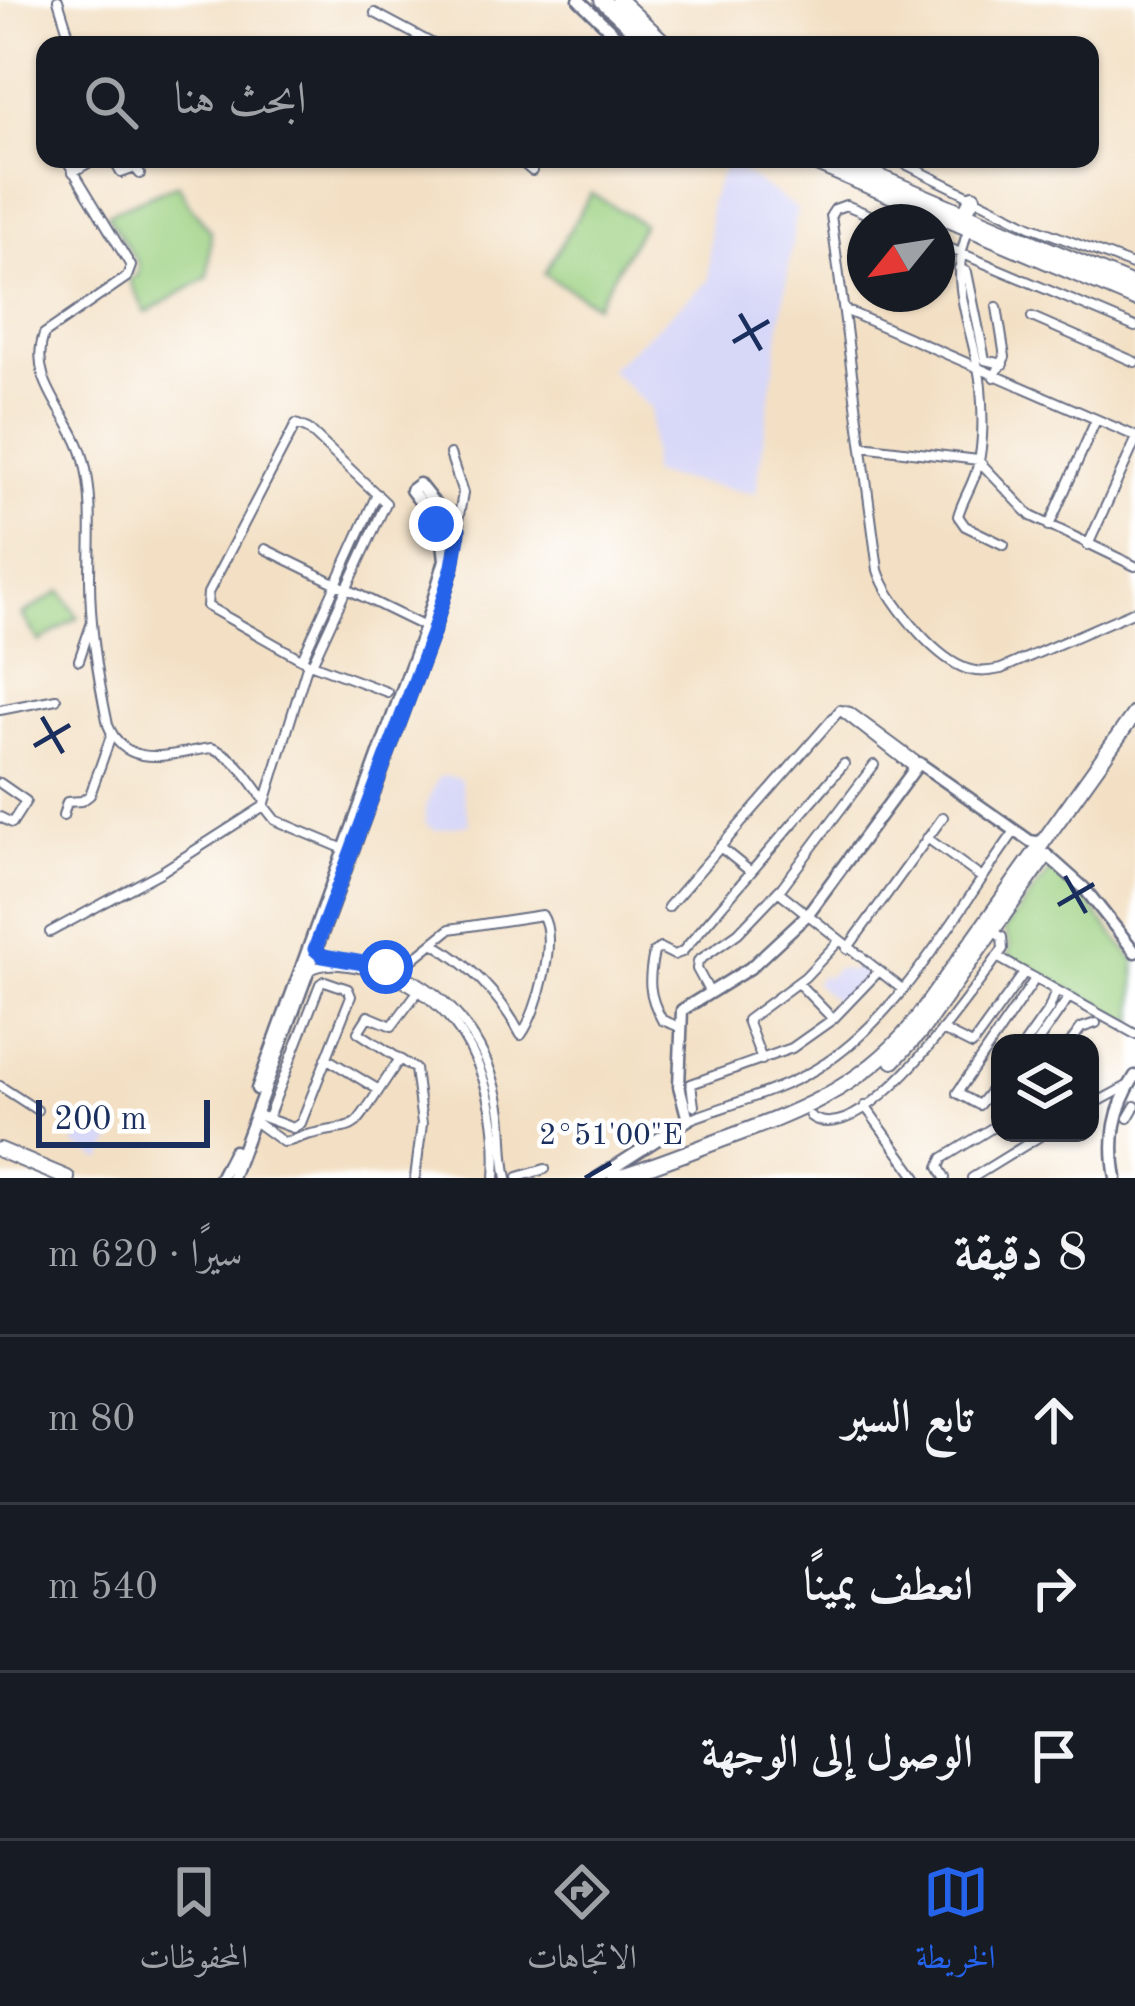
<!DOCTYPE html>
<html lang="ar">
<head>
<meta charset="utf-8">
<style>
	:root { --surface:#171b24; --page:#20242c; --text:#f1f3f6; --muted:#9ea1a6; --line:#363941; --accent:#2563eb }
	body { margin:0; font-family:"Old Standard TT",Amiri,serif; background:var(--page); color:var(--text); direction:rtl }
	.controls { position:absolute; right:36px; bottom:36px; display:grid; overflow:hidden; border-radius:24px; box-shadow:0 3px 9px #0004 }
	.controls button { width:108px; height:108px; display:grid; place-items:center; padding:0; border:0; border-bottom:3px solid var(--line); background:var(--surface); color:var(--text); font:60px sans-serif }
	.compass { position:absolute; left:847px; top:204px; width:108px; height:108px; border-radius:50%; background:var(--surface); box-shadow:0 3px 9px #0004; rotate:240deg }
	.scale { position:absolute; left:36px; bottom:30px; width:174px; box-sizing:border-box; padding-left:12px; border:6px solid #1b2f5e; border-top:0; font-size:33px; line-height:42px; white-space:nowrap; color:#1b2f5e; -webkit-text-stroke:9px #fff; paint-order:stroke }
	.stop { position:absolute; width:36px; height:36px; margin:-27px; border:9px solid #2563eb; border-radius:50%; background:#fff }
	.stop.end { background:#2563eb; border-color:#fff; box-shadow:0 3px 12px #0008 }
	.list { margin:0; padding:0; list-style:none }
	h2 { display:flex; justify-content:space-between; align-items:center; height:156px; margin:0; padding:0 48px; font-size:51px }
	h2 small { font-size:39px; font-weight:400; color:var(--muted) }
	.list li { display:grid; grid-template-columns:78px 1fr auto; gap:36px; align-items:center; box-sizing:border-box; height:168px; padding:0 48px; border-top:3px solid var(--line) }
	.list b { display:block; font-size:45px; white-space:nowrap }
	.list em { font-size:39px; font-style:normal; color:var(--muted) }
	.icon { flex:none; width:66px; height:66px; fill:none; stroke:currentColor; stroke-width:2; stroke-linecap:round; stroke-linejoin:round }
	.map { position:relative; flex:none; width:1135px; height:1178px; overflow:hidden; direction:ltr }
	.search { position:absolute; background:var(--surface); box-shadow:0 3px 9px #0004; left:36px; right:36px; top:36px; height:132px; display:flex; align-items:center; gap:30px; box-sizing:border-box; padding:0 42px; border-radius:24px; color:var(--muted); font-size:45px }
	.sheet { height:660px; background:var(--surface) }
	nav { display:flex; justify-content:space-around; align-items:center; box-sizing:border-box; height:168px; border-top:3px solid var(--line); background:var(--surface); font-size:33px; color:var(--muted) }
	nav a { display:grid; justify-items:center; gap:6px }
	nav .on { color:var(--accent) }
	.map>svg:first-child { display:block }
	.built { fill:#d7d7f8 }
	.green { fill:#9cd081; stroke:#5c8070; stroke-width:3 }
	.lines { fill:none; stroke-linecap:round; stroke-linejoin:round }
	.street-casing { stroke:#676d82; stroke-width:12 }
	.secondary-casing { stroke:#676d82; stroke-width:15 }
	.primary-casing { stroke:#676d82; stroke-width:18 }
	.street { stroke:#fff; stroke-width:8 }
	.secondary { stroke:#fff; stroke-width:10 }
	.primary { stroke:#fff; stroke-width:14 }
	.route { stroke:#2563eb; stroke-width:15 }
	.ticks { fill:none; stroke:#1b2f5e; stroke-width:4.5 }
	.ticks-label { font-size:30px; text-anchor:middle; fill:#1b2f5e; stroke:#fff; stroke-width:9; stroke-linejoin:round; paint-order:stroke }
</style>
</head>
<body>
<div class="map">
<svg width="1135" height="1178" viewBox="0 0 1135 1178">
	<rect width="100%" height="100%" fill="#fff"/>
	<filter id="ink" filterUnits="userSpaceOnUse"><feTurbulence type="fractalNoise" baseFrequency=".00833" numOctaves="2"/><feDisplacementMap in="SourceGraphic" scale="24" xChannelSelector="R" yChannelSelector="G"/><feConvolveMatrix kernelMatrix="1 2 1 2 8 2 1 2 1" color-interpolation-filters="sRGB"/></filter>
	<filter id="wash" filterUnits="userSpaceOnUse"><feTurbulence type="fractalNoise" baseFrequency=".004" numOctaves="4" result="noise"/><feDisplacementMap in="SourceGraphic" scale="48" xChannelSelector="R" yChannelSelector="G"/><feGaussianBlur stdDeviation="2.7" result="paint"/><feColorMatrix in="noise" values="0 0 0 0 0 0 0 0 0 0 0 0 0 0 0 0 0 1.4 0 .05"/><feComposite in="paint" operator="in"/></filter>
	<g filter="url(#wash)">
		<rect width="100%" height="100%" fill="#f3e0c4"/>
		<path class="built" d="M 726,161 L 797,209 L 756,494 L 651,474 L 651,409 L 609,369 L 709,280 L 710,202 Z
			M 447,776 L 460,779 L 470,825 L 434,830 L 425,823 L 425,808 L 438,777 Z
			M 858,964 L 870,975 L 845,1001 L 834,1001 L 814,982 L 822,974 L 827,978 L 836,968 L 852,971 Z
			M 88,1120 L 116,1136 L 102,1160 L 73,1144 Z"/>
		<path class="green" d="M 178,184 L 189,205 L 211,231 L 208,277 L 146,313 L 129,280 L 138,275 L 139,265 L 107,214 Z
			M 591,193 L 643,224 L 596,305 L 544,274 Z
			M 61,591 L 78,617 L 39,642 L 22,615 Z
			M 1051,869 L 1082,896 L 1135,961 L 1135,1024 L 1117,1015 L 1114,1018 L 1103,1012 L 1104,1008 L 1069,989 L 1066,992 L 1057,986 L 1057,982 L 1008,959 L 1010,945 L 1004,930 Z"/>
	</g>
	<g filter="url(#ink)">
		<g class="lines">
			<g class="street-casing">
				<path id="street" d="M 58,0 L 72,45
					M 375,13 L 435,45
					M 66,159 L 131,266 L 127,277 L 44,334 C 27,383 72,414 84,460 C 94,500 90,538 90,579 C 90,627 98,678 108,725 C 127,772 171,753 212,748 C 237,757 249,779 264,799
					M 113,159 L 121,173 L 135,168 L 140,174
					M 518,159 L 532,171
					M 895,159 L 1030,226 L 1135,266
					M 73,172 L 95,159
					M 886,222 L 846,205 L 835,209 L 831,215 L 878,570 C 887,600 932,654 962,667 C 975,673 987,672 1001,669 L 1135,611
					M 969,229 C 945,284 976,333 981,387 C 983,412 984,448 976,472 C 971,488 962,501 958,516 L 965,526 L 1004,545
					M 937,243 L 1135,327
					M 959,268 L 967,272 L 985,360 L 1003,364
					M 845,310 L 1135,436
					M 1032,317 L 1135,362
					M 994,377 L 1005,357 L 997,307
					M 862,446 L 978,460 L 1031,516 L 1135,566
					M 450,454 L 463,493 L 457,526
					M 1049,526 L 1096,420
					M 1088,545 L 1135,442
					M 265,549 L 425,627
					M 302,659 L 377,494
					M 79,660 L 92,622
					M 308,663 L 264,806 L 275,820 L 344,849
					M 312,664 L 386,503 L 308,429 L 296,424 L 208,593 L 207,606 L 308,663 L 312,664 L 387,692
					M 0,710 L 56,699
					M 840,710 L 850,712 L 919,763
					M 841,711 L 914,768
					M 0,783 L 26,801 L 12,823 L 0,817
					M 63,816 L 67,802 L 82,801 L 90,795 L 111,736
					M 927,838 L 982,878
					M 720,847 L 751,872
					M 778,891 L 902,989
					M 668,907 L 840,710
					M 50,932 L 161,872 L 264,806
					M 847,949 L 943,817
					M 317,951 C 332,962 374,962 396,971 C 455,995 492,1051 501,1113 C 504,1135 502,1157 507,1178
					M 997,957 L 1135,1034
					M 308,971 C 327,960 352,966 372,971 C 466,995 501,1089 495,1178
					M 397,972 L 450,929 L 542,915 C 558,938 538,1012 521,1035 C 500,995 472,966 433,943
					M 798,983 L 833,1019
					M 710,993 L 697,969 L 698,961 L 738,933 L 782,887 L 874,765
					M 680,1027 L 662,1020 C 648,995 648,980 654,952 L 660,948 L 674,955 L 682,952 L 844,764
					M 942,1030 L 972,1045 L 1024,973
					M 1025,1043 L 1049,1009 L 1056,990
					M 1037,1043 L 1069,997
					M 1070,1043 L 1081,1028 L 1096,1023
					M 326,1058 L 379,1090 L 399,1060
					M 762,1060 L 747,1020 L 805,977 L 839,941
					M 1000,1079 L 979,1105 L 957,1093 L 1035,979
					M 0,1086 L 37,1110
					M 694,1106 L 691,1084 L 792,1048 L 833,1019 L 878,972
					M 865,1106 L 917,1178
					M 1090,1106 L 1129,1085
					M 255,1114 L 293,1128 L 301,1123 L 351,996 L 348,989 L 325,981 L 320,984 L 268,1118
					M 810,1116 C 862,1156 976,986 1003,949 L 1002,937 L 992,931
					M 1128,1118 L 1135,1106
					M 688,1120 C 730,1104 777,1092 816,1069 C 898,1021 959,908 1015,831
					M 254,1121 L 283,1142 C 295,1141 300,1136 311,1134 C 360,1123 349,1136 379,1090
					M 518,1177 L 545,1169
					M 415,1178 L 422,1124 L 415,1069 L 358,1032 L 368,1016 L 392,1026 L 419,990
					M 945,1178 L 939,1167 L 943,1158 L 1000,1123
					M 972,1178 L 1045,1133"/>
			</g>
			<g class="secondary-casing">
				<path id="secondary" d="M 579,0 L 626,45
					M 419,484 L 411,490 L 437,524
					M 419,484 L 447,519
					M435 531a12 12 0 1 1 24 0a12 12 0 1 1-24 0Z
					M 1047,855 L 1084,888 L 1135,952
					M 257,1089 L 425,627 L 445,560 L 443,543
					M 220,1178 L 234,1151
					M 232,1178 L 433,633 L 453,567 L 457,538
					M 597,1178 L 688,1120 L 679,1086 L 682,1010 L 750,968 L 807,915 L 919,763 L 1030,841 L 1043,843
					M 1116,1178 C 1109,1139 1114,1109 1135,1076"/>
			</g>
			<g class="primary-casing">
				<path id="primary" d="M 602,0 L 650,45
					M 619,0 L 667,45
					M 805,159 L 1135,299
					M 837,159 L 1135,286
					M 964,214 L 973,197
					M 893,1061 L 920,1032 L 1044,858
					M 0,1150 L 67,1178
					M 615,1178 C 651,1167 686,1153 721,1140 C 795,1113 859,1089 911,1027 L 1135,713"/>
			</g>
			<use href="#street" class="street"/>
			<use href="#secondary" class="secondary"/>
			<use href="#primary" class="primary"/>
		</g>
	</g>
	<g class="lines" filter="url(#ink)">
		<path class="route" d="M 386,967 L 323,956 L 315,949 L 433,633 L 453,566 L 459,530 L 448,519 L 436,524"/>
	</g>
	<path class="ticks" d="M 740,314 L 761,350M 733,342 L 769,321M 42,717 L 63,753M 34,746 L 70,725M 1065,876 L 1086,913M 1058,905 L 1094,884M 585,1178 L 611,1163"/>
	<g class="ticks-label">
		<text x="611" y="1144">2°51'00"E</text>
	</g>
</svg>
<div class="controls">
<button><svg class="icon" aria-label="layers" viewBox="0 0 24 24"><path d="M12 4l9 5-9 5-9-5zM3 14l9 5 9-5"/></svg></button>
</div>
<svg class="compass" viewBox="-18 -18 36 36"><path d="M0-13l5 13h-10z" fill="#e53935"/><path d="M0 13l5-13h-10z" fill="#9ea1a6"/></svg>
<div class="scale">200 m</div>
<div class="stop" style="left:386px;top:967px"></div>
<div class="stop end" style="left:436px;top:524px"></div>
<div class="search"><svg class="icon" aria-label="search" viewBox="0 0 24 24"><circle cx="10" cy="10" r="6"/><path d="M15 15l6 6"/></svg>ابحث هنا</div>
</div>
<section class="sheet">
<h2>8 دقيقة<small>سيرًا · 620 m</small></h2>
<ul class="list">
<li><svg class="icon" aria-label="ahead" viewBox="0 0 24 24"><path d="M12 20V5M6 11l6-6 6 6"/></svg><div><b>تابع السير</b></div><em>80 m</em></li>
<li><svg class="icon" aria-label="right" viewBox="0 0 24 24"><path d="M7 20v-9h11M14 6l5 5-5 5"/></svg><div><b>انعطف يمينًا</b></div><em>540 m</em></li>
<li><svg class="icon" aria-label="arrive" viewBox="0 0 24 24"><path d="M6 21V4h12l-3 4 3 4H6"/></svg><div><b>الوصول إلى الوجهة</b></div></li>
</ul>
</section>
<nav>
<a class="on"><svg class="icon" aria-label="map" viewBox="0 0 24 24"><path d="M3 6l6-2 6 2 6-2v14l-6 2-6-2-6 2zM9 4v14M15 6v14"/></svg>الخريطة</a>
<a><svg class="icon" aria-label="directions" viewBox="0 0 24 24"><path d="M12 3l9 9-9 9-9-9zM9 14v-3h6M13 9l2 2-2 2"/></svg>الاتجاهات</a>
<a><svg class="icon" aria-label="saved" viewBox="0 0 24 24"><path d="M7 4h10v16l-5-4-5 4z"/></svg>المحفوظات</a>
</nav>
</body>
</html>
